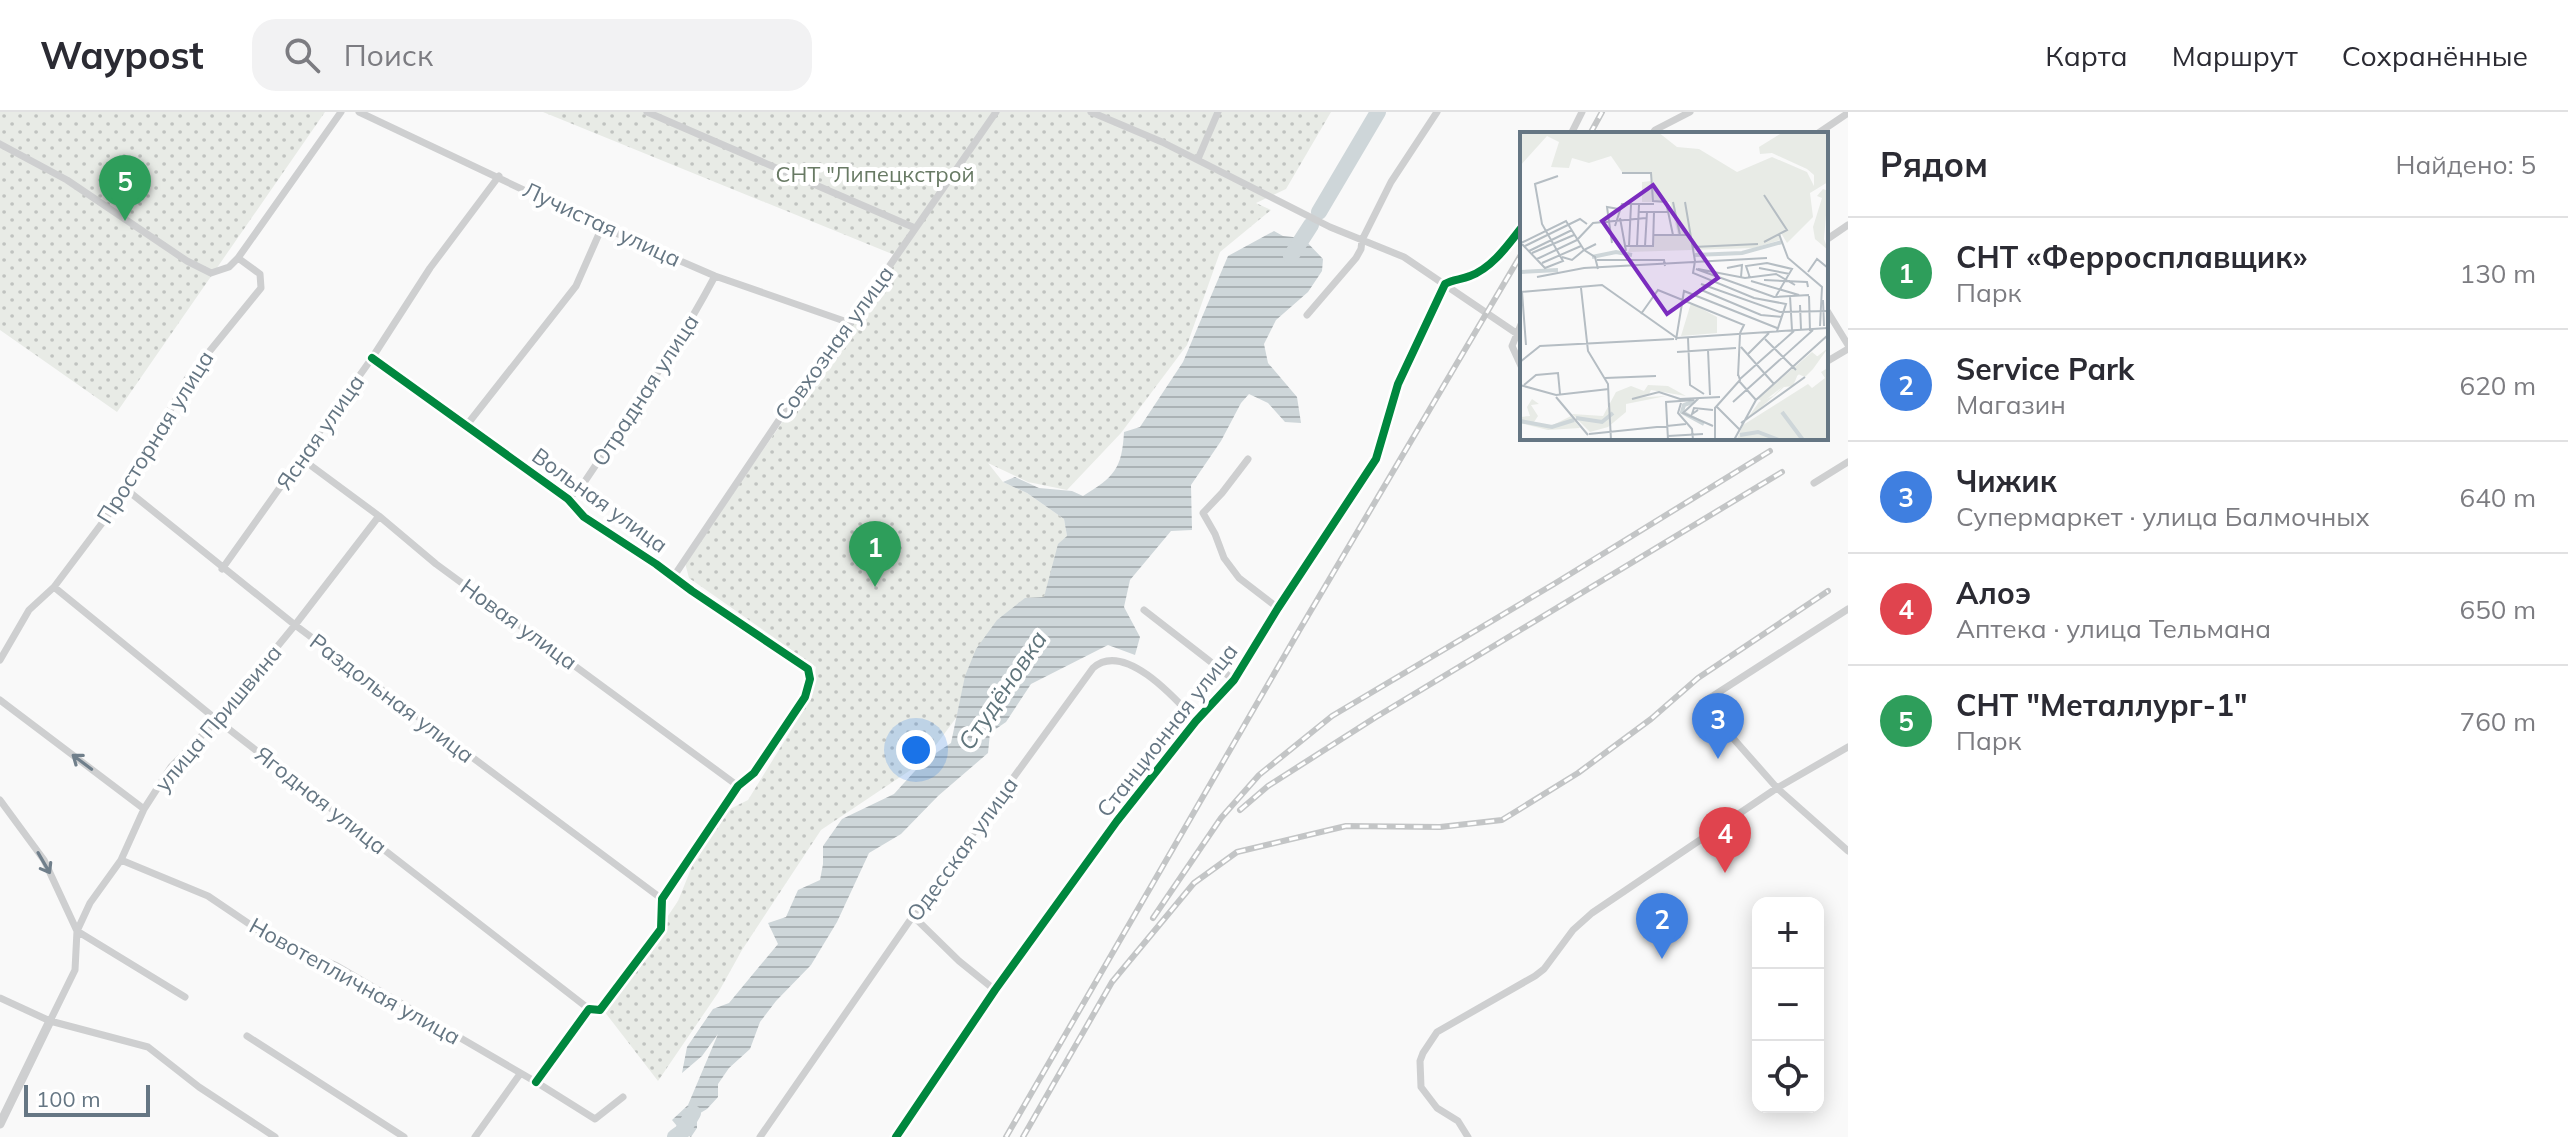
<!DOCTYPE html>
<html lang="ru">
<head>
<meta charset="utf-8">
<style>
	:root { --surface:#fff; --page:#f2f2f3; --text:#2b2b33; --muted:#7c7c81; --line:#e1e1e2; --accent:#5c6169 }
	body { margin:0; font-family:Mulish,sans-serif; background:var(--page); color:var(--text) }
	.controls { position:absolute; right:24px; bottom:24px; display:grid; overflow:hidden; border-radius:16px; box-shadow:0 4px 20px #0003 }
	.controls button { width:72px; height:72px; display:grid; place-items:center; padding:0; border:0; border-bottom:2px solid var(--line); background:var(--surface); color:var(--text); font:40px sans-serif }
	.scale { position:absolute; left:24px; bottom:20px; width:126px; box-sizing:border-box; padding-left:8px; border:4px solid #657683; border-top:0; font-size:22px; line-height:28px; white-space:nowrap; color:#657683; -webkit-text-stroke:6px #fff; paint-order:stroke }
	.you { position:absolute; left:916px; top:638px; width:28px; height:28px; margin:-20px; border:6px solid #fff; border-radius:50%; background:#1a73e8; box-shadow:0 0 0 12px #1a73e833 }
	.badge { display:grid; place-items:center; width:52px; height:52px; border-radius:50%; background:var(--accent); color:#fff; font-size:26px; font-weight:700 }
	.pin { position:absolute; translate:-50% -66px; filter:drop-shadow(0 2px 4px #0008) }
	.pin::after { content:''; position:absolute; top:42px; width:28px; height:24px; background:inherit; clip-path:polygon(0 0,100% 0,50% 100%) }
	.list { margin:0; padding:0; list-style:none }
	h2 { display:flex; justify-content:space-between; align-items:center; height:104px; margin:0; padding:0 32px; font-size:34px }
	h2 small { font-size:26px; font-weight:400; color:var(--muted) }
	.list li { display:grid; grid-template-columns:52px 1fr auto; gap:24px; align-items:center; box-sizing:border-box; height:112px; padding:0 32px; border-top:2px solid var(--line) }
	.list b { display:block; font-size:30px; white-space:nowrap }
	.list p { margin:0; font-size:26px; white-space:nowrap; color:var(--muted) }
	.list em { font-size:26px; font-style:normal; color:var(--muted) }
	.icon { flex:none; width:44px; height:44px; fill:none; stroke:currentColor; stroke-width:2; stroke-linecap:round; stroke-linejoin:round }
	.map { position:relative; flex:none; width:1848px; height:1025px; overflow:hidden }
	header { display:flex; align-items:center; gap:48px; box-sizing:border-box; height:112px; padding:0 40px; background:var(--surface); border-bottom:2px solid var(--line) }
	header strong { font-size:38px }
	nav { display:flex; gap:44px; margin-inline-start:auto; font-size:28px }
	.search { width:560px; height:72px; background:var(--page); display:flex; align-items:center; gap:20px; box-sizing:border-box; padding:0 28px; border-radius:24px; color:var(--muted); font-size:30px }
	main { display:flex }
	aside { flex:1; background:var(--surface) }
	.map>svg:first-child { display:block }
	.park { fill:url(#park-dots) }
	.water { fill:url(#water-rules) }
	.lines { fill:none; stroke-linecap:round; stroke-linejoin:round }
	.river { stroke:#ced6d9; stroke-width:16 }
	.minor { stroke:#cecfd0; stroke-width:7 }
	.tertiary { stroke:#cecfd0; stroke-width:9 }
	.rail-casing { stroke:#c3c5c6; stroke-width:6 }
	.rail { stroke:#fff; stroke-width:3; stroke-dasharray:9; stroke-linecap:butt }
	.cycleway-casing { stroke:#fff; stroke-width:13 }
	.cycleway { stroke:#00873e; stroke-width:8 }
	.oneway { stroke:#707f8b }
	.labels { text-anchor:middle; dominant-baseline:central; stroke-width:8; stroke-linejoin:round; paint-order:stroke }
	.park-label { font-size:22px; fill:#687a64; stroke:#fff }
	.street-label { font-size:22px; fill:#657683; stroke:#fff }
	.water-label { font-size:24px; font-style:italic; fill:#60757c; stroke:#fff }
	.inset-river { fill:none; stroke:#ced6d9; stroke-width:4 }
	.inset-road { fill:none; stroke:#b5bdc3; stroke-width:2 }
	.view { fill:#7b2cbf; fill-opacity:0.15; stroke:#7b2cbf; stroke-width:4 }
	.inset-edge { fill:none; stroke:#657683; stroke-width:4 }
</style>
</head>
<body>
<header>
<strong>Waypost</strong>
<div class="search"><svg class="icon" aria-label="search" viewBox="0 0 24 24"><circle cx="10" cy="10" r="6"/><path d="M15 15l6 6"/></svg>Поиск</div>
<nav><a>Карта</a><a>Маршрут</a><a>Сохранённые</a></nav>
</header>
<main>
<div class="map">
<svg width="1848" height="1025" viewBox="0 0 1848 1025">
	<defs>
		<pattern id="park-dots" width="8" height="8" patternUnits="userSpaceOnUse" patternTransform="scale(2)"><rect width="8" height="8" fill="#e8ebe6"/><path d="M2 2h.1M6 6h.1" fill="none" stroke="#c0c3c0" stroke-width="1.8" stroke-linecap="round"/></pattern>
		<pattern id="water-rules" width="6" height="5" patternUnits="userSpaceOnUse" patternTransform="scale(2)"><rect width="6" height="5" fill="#ced6d9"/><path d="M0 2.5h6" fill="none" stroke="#abb2b5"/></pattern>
	</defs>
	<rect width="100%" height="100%" fill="#f9f9f9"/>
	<path class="park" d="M 0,0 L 325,0 L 117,300 L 0,218 Z
		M 543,0 L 1331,0 L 1286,77 L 1256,91 L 1271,98 L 1220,140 L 1187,233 L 1121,321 L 1067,378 L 1028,370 L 988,351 L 1003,370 L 1027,381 L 1064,407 L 1067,424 L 1044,485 L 971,550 L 956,606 L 924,649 L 821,718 L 742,838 L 718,881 L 658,969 L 604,899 L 678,789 L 699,737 L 728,698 L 748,688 L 811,586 L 816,555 L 689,466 L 685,451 L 897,144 Z"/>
	<path class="water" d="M 1274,119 L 1283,124 L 1303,126 L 1323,147 L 1322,159 L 1308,180 L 1276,208 L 1264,232 L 1268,251 L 1297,285 L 1301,311 L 1285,310 L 1268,291 L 1249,282 L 1241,291 L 1221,329 L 1191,373 L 1192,418 L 1171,419 L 1130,468 L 1124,495 L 1140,525 L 1135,543 L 1108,533 L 1031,572 L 1006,610 L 990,621 L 988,641 L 938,684 L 901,722 L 869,741 L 837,810 L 811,853 L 776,889 L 760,910 L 750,937 L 729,956 L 718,972 L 718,985 L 707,997 L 697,1003 L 697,1016 L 691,1025 L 682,1020 L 672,1008 L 688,993 L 718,922 L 702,944 L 682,961 L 687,935 L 713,897 L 729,891 L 778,832 L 768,811 L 786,805 L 798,778 L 820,768 L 823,752 L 823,734 L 842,707 L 894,682 L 924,649 L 951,631 L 965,564 L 976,537 L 997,508 L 1025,486 L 1044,485 L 1058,432 L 1067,424 L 1064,407 L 1027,381 L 1003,370 L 1015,365 L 1039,376 L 1072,379 L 1083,384 C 1114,365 1122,357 1124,320 L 1140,315 L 1183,250 L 1228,144 Z"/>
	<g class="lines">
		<path class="river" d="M 1319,100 L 1378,0
			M 1291,144 L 1311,113
			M 675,1025 L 682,1020 L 693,1001"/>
		<path class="minor" d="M 359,0 L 602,115 L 715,164 L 850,211
			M 647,0 L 915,116
			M 1091,0 L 1162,30 L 1330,115 L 1404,145 L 1516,221
			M 1571,22 L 1582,0
			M 1652,22 L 1655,18 L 1690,0
			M 1817,22 L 1848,1
			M 0,32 L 67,68 L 187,149 L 211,161 L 229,155 L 238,146 L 341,0
			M 1198,47 L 1218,0
			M 1826,128 L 1848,113
			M 1826,197 L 1848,233
			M 1307,203 L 1356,146 L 1361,137 L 1362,128 L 1391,70 L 1437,0
			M 1522,210 L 1512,234 L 1522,256
			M 372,246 L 568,387 L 584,405 L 656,452 L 692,479 L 808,557 L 810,567 L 805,585 L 754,661 L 738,674 L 662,787 L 661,817 L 600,898 L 589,897 L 536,970
			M 1826,250 L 1848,237
			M 466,314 L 576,174 L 602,115
			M 302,347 L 379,404 L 436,452 L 738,674
			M 1248,347 L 1222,381 L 1203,401 L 1215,422 L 1224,446 L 1239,466 L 1278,496
			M 1814,371 L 1848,350
			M 127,378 L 295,513 L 662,787
			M 568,387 L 581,375 C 627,306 676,238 715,164
			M 222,457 L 372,246 L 430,156 L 499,64
			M 674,464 L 779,308 L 850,211 L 996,0
			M 54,475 L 217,608 L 589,897
			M 1848,497 L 1702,591 L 1777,676 L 1848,739
			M 1144,498 L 1234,568
			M 0,548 L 29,498 L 54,475 L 127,378 L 187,267 L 261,176 L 260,162 L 238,146
			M 0,588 L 144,697
			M 0,688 L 44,748 L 77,819 L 185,885
			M 121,748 L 208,784 L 261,820 L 337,854 L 536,970 L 595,1007 L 623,985
			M 913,804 L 959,849 L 995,878
			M 0,886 L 50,909 L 148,935 L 199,975 L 275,1025
			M 50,909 L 75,858 L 77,819 L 90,791 L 121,748 L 144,697 L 171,655 L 217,608 L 295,513 L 379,404
			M 247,924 L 404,1025
			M 475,1025 L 520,962
			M 760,1025 L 913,804 L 1093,556 C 1124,528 1176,587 1196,609
			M 896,1025 L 995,878 L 1117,709 L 1196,609 L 1234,568 L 1278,496 L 1376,347 L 1398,272 L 1445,172 C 1453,167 1461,168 1470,164 C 1492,156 1508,133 1522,115
			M 1468,1025 L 1458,1009 L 1437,996 L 1421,975 L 1420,949 L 1423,941 L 1437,920 L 1535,864 L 1544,857 L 1573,818 L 1592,801 L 1777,676 L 1848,635"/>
		<path class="tertiary" d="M 0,1012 L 50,909"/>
		<g class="rail-casing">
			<path id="rail" d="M 1590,22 L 1602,0
				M 1240,698 L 1268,674 L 1376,605 L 1782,360
				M 1153,806 L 1221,706 L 1259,663 L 1332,604 L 1554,472 L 1770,339
				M 1006,1025 L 1300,517 L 1522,141
				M 1023,1025 L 1112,870 L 1194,771 L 1237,740 L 1346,714 L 1440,715 L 1502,708 L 1578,661 L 1651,607 L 1698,566 L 1828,479"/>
		</g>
		<use href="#rail" class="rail"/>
		<g class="cycleway-casing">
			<path id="cycleway" d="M 372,246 L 568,387 L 584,405 L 656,452 L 692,479 L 808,557 L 810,567 L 805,585 L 754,661 L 738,674 L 662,787 L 661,817 L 600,898 L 589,897 L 536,970
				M 896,1025 L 995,878 L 1117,709 L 1196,609 L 1234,568 L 1278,496 L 1376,347 L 1398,272 L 1445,172 C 1453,167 1461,168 1470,164 C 1492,156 1508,133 1522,115"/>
		</g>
		<use href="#cycleway" class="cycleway"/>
	</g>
	<defs><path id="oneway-shaft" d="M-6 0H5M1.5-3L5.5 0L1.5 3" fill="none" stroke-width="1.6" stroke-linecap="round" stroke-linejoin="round" transform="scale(2)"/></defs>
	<g class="oneway">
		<use href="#oneway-shaft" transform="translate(82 650) rotate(-143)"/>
		<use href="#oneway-shaft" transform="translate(44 751) rotate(60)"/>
	</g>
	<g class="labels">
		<g class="park-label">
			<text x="875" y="62">СНТ "Липецкстрой</text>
		</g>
		<g class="street-label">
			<text transform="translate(602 112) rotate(25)">Лучистая улица</text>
			<text transform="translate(834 231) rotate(-54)">Совхозная улица</text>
			<text transform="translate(645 278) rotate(-57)">Отрадная улица</text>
			<text transform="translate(320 320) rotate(-55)">Ясная улица</text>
			<text transform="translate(155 325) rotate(-58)">Просторная улица</text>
			<text transform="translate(600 388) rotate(36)">Вольная улица</text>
			<text transform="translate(519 512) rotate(36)">Новая улица</text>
			<text transform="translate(392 586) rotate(37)">Раздольная улица</text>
			<text transform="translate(218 606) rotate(-50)">улица Пришвина</text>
			<text transform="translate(1167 618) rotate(-52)">Станционная улица</text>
			<text transform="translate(321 688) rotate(38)">Ягодная улица</text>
			<text transform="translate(962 737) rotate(-54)">Одесская улица</text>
			<text transform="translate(355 869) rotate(29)">Новотепличная улица</text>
		</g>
		<g class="water-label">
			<text transform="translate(1002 578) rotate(-56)">Студёновка</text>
		</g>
	</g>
	<g transform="translate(1520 20)">
		<rect width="308" height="308" fill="#f9f9f9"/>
		<path d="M 308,216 L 293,237 L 285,245 L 278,242 L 273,254 L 264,255 L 225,290 L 239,270 L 253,264 L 281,237 ZM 128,253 L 148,254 L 166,264 L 131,258 L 128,264 L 109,266 L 146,264 L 106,272 L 106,280 L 88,295 L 70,300 L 52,282 L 83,284 L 96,260 L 111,254 L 124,259 ZM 12,267 L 19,272 L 11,273 L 18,284 L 14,290 L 31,294 L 51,284 L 60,296 L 28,298 L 0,291 L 0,285 L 10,284 L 7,275 Z" fill="#e8ebe6"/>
		<path d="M 0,0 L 138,0 L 157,15 L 179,17 L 217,40 L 252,25 L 287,40 L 294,54 L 294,43 L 287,37 L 252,21 L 240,22 L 239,15 L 263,0 L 308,0 L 308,50 L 290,61 L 293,85 L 267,111 L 261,101 L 260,108 L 234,116 L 108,120 L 110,115 L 132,114 L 134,104 L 158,103 L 150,70 L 122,70 L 122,50 L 132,49 L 131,40 L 102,40 L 91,24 L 69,31 L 52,26 L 49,36 L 31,35 L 39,10 L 27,4 L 0,34 ZM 303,57 L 308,59 L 304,107 L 308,118 L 295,107 L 293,95 L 302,66 L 297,64 ZM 171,171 L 197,185 L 197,201 L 161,204 ZM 292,220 L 298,225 L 287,236 L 243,270 L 238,267 ZM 306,237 L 308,308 L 217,307 L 223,293 L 288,252 L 292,256 L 305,246 L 301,240 Z" fill="#e8ebe6"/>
		<path class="inset-river" d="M 175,123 L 222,121 L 262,110M 72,125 L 96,120 L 112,123M 0,140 L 38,138M 175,269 L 164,273 L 162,280 L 184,292M 262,280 L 283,308M 56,286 L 82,290 L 93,281M 0,289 L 32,295 L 54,288M 220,303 L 238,300 L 259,308"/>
		<path class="inset-road" d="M 102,41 L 131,41 L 133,69 L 146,70 L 153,103M 244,63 L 267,98 L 244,110M 153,70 L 160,103M 165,70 L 175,129 L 173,141 L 234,166 L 266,172 L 257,199M 118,80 L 148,80M 100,86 L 106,119M 95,94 L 102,72 L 134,72M 259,102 L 268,126 L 302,155 L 300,194M 134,103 L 171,103M 57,108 L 73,91 L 126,86M 0,110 L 25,136 L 43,129 L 22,92 L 15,52 L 38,44M 1,111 L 46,89 L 64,118 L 76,112M 92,111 L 87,75 L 99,77M 5,114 L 60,87 L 67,92M 104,114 L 133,114 L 134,80M 109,114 L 111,73M 117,114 L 119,73M 125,114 L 127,80M 173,115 L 238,112M 9,119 L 52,98M 12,121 L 54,103M 42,125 L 52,128 L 64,118 L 75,125 L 78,137M 17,127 L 57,108M 77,128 L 144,128 L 145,134M 22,131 L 61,114M 207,136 L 222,133 L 221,145M 239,136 L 270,142M 176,137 L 254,165 L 289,163M 178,137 L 225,146 L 256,142 L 275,153M 288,140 L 297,127 L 308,136M 17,145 L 64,136 L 247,126M 230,146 L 226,134 L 247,131 L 272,137 L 256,164M 244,148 L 287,150 L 288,155M 231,149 L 279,163M 181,152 L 260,180 L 308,179M 61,156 L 68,219 L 88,252 L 89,275M 179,157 L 241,183 L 262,185M 0,160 L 82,153 L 157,206 L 308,196M 2,160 L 6,213M 270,164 L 272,198M 289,164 L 290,199M 303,168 L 304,194M 280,173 L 281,197M 121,182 L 138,158 L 224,193 L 220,201M 168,206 L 170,253 L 184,262M 245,207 L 276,238M 156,208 L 164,159 L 257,196M 221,215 L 254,252M 188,218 L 190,263M 157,220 L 216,216M 228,222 L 249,201M 0,230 L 20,214 L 154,207M 218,244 L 220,202M 85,246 L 136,244M 220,247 L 274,199M 219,249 L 236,268M 0,253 L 36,263 L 89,257M 4,253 L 16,243 L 38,241 L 40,262M 36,265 L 68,303M 179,266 L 163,281 L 193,294M 112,267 L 139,260 L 160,267 L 200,265M 213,270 L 293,198M 89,271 L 91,308M 161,271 L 158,281 L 172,297 L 173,308M 197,275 L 219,297M 178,278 L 172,282 L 174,276 L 193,278M 221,291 L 285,245M 69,302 L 166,292M 148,304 L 183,302M 148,308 L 146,270 L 174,268M 195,308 L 195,276 L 220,248 L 218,242M 214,308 L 236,268 L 308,203"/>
		<path class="view" d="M 133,53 L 198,146 L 147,182 L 82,89 Z"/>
		<rect width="308" height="308" class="inset-edge"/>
	</g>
</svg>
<div class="controls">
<button>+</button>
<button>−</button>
<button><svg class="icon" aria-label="locate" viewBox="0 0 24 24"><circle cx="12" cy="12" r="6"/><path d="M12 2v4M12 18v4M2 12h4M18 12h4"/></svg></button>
</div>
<div class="scale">100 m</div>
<div class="you"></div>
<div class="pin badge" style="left:875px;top:475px;background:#2e9e5b">1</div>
<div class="pin badge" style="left:1662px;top:847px;background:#3f7fe0">2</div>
<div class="pin badge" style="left:1718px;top:647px;background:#3f7fe0">3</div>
<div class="pin badge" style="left:1725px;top:761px;background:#e0444e">4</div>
<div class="pin badge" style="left:125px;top:109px;background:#2e9e5b">5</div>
</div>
<aside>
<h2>Рядом<small>Найдено: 5</small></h2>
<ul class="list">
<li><span class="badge" style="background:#2e9e5b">1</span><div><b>СНТ «Ферросплавщик»</b><p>Парк</p></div><em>130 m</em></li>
<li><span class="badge" style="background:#3f7fe0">2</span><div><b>Service Park</b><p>Магазин</p></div><em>620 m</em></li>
<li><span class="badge" style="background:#3f7fe0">3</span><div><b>Чижик</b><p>Супермаркет · улица Балмочных</p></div><em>640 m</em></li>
<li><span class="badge" style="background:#e0444e">4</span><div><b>Алоэ</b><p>Аптека · улица Тельмана</p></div><em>650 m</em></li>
<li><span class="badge" style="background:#2e9e5b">5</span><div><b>СНТ &quot;Металлург-1&quot;</b><p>Парк</p></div><em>760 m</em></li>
</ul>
</aside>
</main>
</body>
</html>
